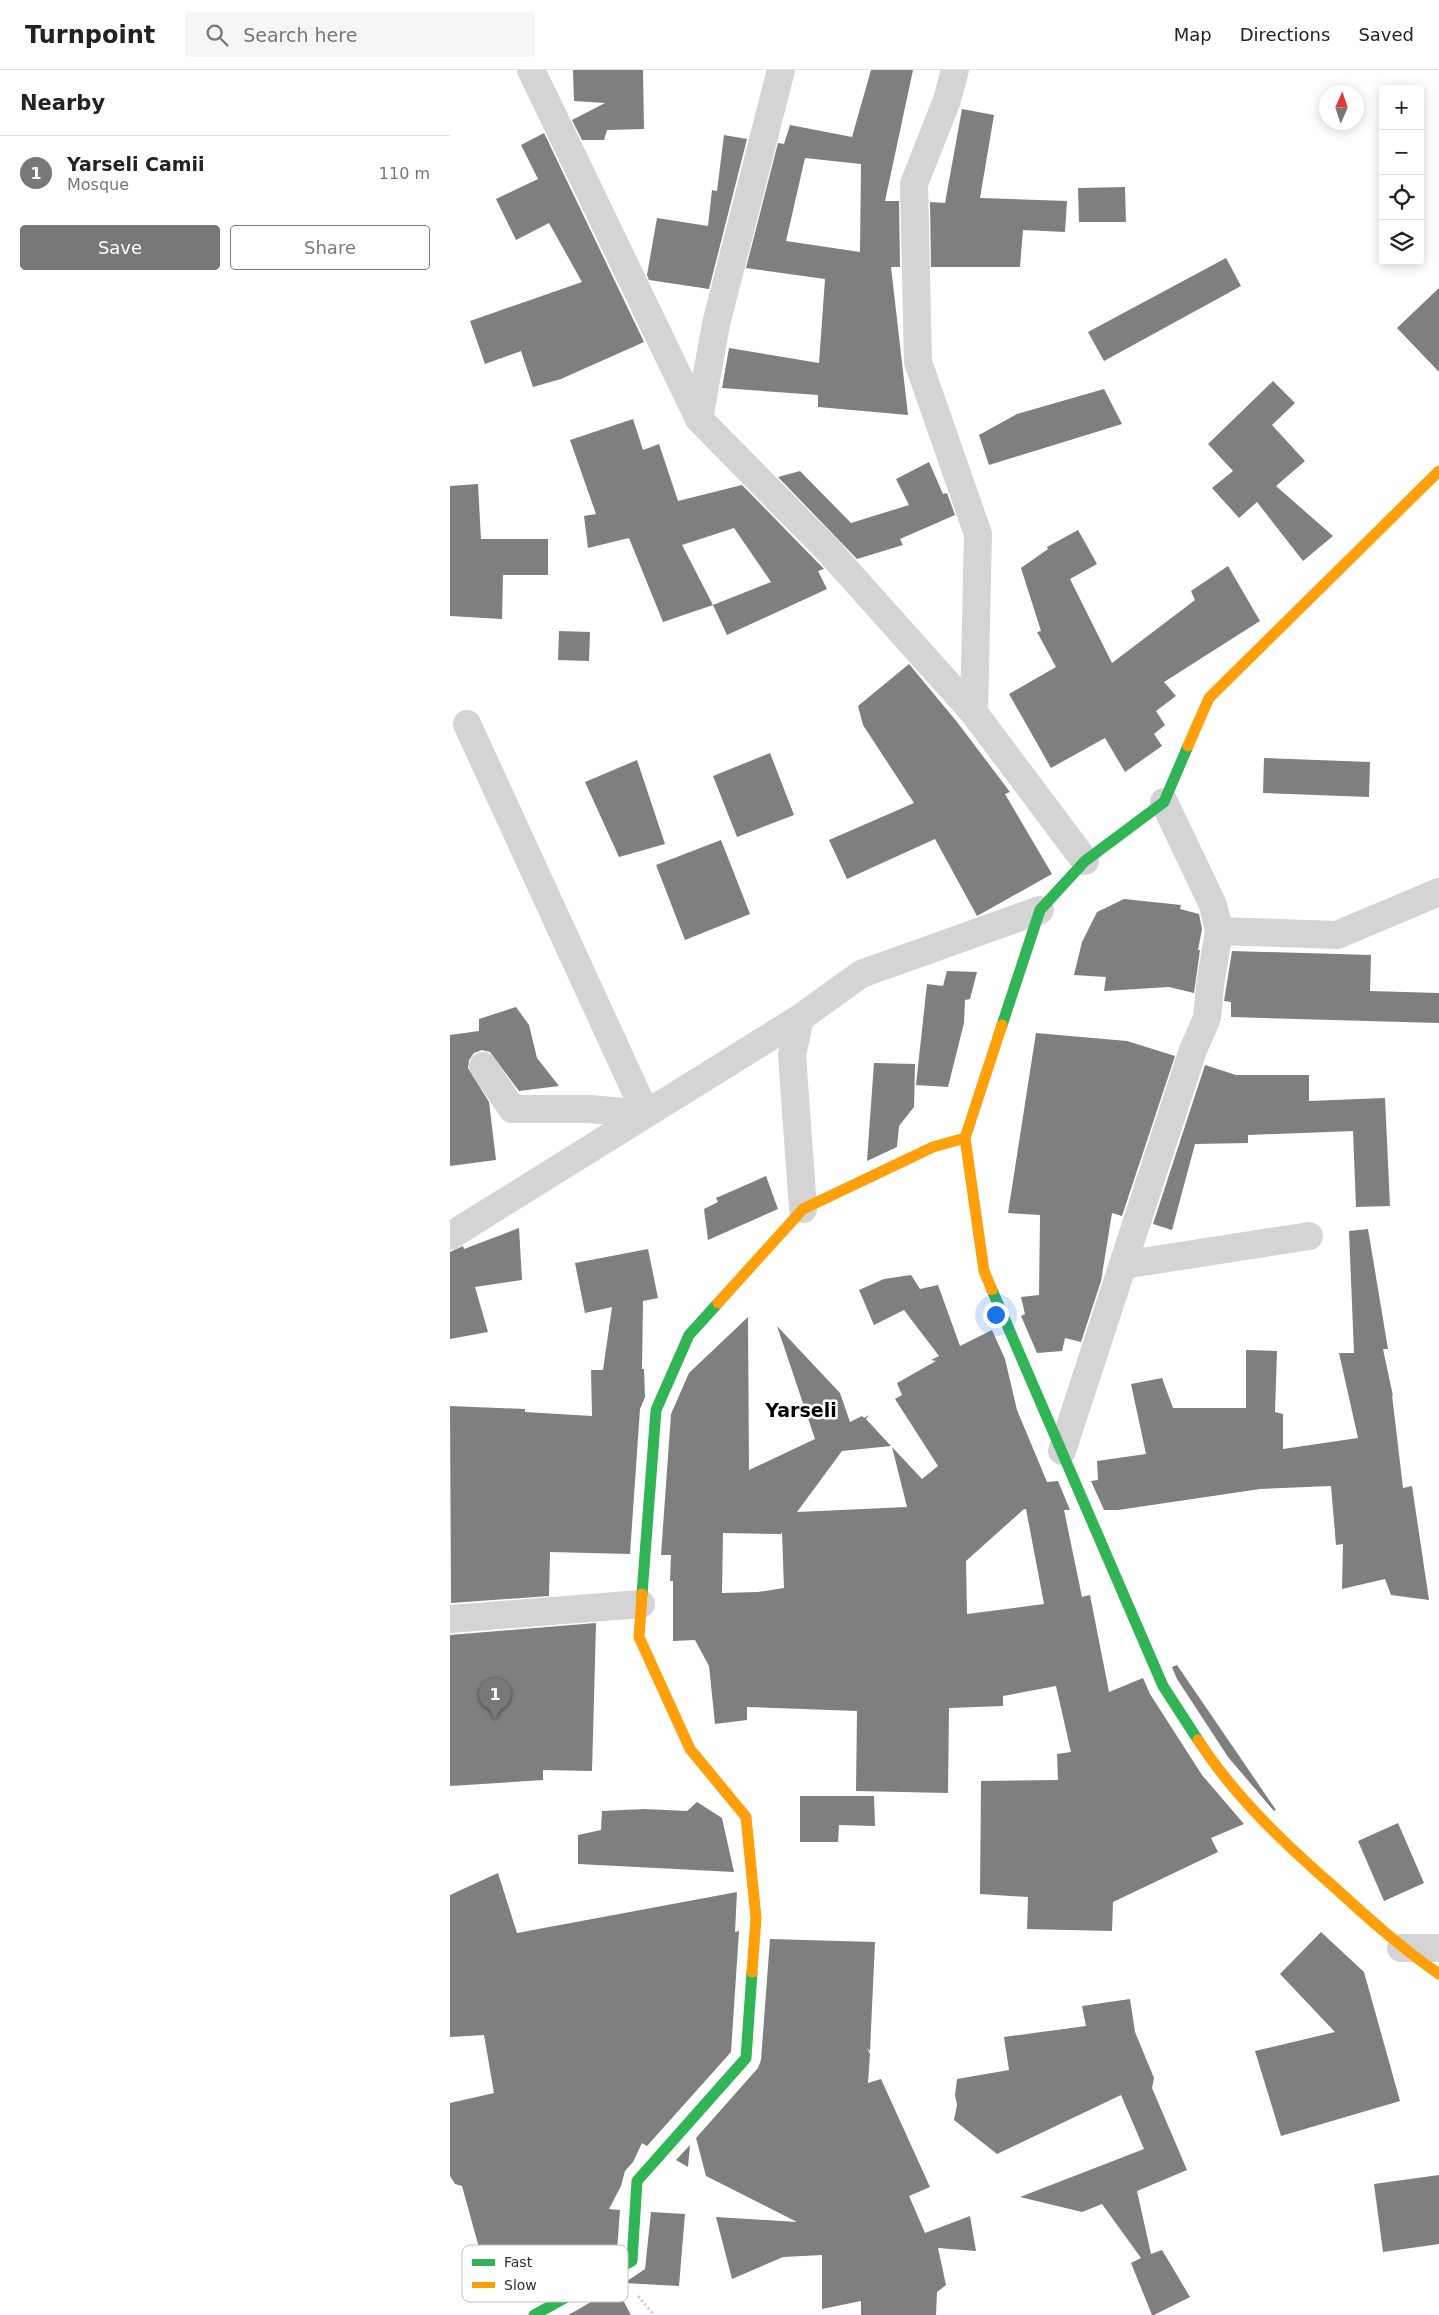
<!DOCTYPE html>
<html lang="en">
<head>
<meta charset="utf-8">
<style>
	:root { --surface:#fff; --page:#f6f6f6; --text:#222; --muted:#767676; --line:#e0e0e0; --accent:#787878 }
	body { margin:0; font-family:"DejaVu Sans",sans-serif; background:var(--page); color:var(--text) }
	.controls { position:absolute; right:15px; top:15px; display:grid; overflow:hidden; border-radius:5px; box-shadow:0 2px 12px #0003 }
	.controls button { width:45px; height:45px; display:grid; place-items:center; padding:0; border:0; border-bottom:1px solid var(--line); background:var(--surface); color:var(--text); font:25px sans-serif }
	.compass { position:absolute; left:869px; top:15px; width:45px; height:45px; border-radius:50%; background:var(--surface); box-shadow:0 2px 12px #0003; rotate:3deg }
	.you { position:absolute; left:545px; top:1244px; width:18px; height:18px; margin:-12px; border:4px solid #fff; border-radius:50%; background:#1a73e8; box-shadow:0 0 0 8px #1a73e833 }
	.badge { display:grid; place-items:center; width:32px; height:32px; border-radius:50%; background:var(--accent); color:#fff; font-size:16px; font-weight:700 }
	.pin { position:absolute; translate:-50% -41px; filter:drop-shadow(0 1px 2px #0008) }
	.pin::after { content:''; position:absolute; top:26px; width:18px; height:15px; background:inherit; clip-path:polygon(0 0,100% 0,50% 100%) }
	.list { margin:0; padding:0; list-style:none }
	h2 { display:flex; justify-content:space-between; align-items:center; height:65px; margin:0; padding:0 20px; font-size:21px }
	h2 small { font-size:16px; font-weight:400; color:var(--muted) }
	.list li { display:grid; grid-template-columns:32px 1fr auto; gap:15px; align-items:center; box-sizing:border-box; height:75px; padding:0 20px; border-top:1px solid var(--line) }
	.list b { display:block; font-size:19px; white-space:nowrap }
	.list p { margin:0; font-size:16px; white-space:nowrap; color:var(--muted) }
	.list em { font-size:16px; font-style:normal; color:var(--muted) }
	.actions { display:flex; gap:10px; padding:15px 20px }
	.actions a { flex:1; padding:11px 0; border:1px solid var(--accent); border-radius:5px; text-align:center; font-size:18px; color:var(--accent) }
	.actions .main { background:var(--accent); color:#fff }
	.icon { flex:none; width:28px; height:28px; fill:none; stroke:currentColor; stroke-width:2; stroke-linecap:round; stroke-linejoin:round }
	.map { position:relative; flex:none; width:989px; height:2245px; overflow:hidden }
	header { display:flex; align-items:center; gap:30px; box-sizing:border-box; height:70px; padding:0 25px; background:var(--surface); border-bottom:1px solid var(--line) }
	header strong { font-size:24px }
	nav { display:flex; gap:28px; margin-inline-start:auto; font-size:18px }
	.search { width:350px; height:45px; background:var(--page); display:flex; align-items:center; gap:12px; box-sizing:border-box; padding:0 18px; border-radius:5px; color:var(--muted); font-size:19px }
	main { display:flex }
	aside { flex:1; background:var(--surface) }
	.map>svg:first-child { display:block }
	.building { fill:#7f7f7f; fill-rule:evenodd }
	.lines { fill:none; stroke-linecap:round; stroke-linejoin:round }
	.path { stroke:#d4d4d4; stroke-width:3; stroke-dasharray:2.5 2.5; stroke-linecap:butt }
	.street { stroke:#d4d4d4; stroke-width:28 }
	.fast { stroke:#30b455; stroke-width:11 }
	.slow { stroke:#ff9f0a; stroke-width:11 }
	.labels { text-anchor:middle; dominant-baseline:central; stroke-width:5; stroke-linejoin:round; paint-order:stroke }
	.quarter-label { font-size:19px; font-weight:bold; fill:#000; stroke:#fff }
	.key { fill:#fff; stroke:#c1c1c1; stroke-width:1 }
	.key-label { font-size:14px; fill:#303030 }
</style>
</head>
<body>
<header>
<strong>Turnpoint</strong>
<div class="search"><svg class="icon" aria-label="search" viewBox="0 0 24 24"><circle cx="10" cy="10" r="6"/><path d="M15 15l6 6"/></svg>Search here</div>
<nav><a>Map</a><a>Directions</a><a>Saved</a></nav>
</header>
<main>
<aside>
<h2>Nearby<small></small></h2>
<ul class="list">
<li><span class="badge">1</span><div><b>Yarseli Camii</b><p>Mosque</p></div><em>110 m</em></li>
</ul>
<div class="actions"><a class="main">Save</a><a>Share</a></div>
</aside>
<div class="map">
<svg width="989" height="2245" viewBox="0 0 989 2245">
	<rect width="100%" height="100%" fill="#fff"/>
	<path class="building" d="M 123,0 L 193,0 L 194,59 L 157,60 L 154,70 L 132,70 L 122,50 L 155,33 L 124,31 Z
		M 421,0 L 463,0 L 435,131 L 449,131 L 450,197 L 441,197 L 458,345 L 368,337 L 368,325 L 272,318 L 279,278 L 369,293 L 375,209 L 296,198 L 328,73 L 334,74 L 340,55 L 402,67 ZM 355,88 L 411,94 L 410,182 L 336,171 Z
		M 512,39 L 544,45 L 530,128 L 617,131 L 615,162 L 573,160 L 570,197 L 481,197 L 480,132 L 495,133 Z
		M 94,63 L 194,272 L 111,309 L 83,317 L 71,281 L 35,294 L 20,251 L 132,212 L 99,153 L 66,170 L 46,129 L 88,109 L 71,75 Z
		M 274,65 L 297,69 L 259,219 L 199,210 L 197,205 L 207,148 L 258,156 L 262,120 L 267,121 Z
		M 675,117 L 676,152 L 629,152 L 628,118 Z
		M 776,188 L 791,216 L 654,291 L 638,262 Z
		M 989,218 L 989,302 L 947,258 Z
		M 823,311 L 845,333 L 822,355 L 855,391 L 826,416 L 883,466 L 853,491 L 807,432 L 789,448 L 762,418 L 783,401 L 758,374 Z
		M 654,319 L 672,354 L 539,395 L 529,365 L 567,344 Z
		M 183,349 L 193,380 L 209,374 L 228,431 L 292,415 L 374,499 L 368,501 L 377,519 L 277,565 L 263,535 L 213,552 L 179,468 L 138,478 L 134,446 L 146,444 L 120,370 ZM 284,458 L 321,512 L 263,535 L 232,475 Z
		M 479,392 L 493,424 L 497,423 L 505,445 L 450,469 L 453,475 L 407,489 L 328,407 L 350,401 L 401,453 L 459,435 L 446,409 Z
		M 28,414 L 31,469 L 98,469 L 98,505 L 53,505 L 52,549 L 0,546 L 0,416 Z
		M 628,460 L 647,494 L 620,509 L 662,593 L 745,530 L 741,521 L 778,496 L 810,551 L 714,612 L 726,626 L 706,641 L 715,655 L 704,664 L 712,676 L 675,702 L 655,668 L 601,698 L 559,624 L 606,597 L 587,562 L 591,561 L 571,498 L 598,479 L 597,477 Z
		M 109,561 L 140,562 L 139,591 L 108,590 Z
		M 459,594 L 507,652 L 560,722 L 555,724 L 602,804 L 527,846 L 485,769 L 397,809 L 379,770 L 464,733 L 413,655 L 408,636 Z
		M 320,683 L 344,745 L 287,767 L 263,706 Z
		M 814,688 L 920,692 L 919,727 L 813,723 Z
		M 187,690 L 215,774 L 169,787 L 135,712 Z
		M 271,770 L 300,844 L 235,870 L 206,795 Z
		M 674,829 L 731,835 L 730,839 L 749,844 L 752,859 L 748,880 L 750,880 L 744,923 L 719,917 L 654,921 L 656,907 L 624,905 L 632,872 L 647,842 Z
		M 782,881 L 921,885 L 920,921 L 989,923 L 989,953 L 781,947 L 781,932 L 774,931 Z
		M 497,901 L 527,902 L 520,929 L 515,930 L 514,953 L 498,1017 L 466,1015 L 477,914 L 493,916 Z
		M 66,937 L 79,955 L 87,988 L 109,1016 L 69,1021 L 40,982 L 32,980 L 24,983 L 19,990 L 18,998 L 39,1032 L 46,1090 L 0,1096 L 0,965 L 29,961 L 29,949 Z
		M 586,963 L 677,971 L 725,986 L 672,1146 L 662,1143 L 651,1211 L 631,1272 L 615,1268 L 612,1281 L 587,1283 L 571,1246 L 575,1244 L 571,1227 L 589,1225 L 590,1145 L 558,1143 Z
		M 424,993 L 465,994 L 464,1037 L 449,1056 L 447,1077 L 417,1091 Z
		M 755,995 L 786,1005 L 859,1005 L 859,1031 L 935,1028 L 940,1136 L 906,1137 L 903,1061 L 798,1065 L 798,1073 L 745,1074 L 722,1160 L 703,1154 Z
		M 316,1106 L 328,1139 L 258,1170 L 254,1139 L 268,1132 L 266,1128 Z
		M 69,1158 L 72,1210 L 25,1217 L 38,1262 L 0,1269 L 0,1182 L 13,1176 L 14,1179 Z
		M 918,1159 L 938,1279 L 933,1279 L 943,1326 L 942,1325 L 953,1418 L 962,1416 L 979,1530 L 941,1525 L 935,1509 L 892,1519 L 893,1474 L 886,1475 L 881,1416 L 810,1419 L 668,1440 L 654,1440 L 641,1411 L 648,1410 L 647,1391 L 696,1384 L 681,1314 L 712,1308 L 723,1338 L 796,1338 L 796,1280 L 827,1281 L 825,1342 L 833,1344 L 833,1379 L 908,1368 L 889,1283 L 904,1283 L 899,1161 Z
		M 198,1179 L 208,1228 L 193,1231 L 192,1299 L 194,1299 L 195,1327 L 190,1339 L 180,1484 L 100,1482 L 99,1526 L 1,1533 L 0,1336 L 75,1339 L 75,1342 L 142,1346 L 141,1300 L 153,1300 L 162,1237 L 135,1243 L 125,1193 Z
		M 461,1205 L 470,1219 L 488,1215 L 510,1276 L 542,1260 L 555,1289 L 567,1340 L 597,1412 L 608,1411 L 620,1440 L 614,1440 L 632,1527 L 640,1525 L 659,1622 L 693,1608 L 700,1624 L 752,1705 L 794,1754 L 761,1768 L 768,1782 L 663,1832 L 662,1861 L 577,1859 L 578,1827 L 530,1824 L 531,1711 L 608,1710 L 607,1684 L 621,1682 L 606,1616 L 553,1626 L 553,1636 L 499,1638 L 498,1723 L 406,1721 L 407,1641 L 297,1637 L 297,1650 L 265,1654 L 259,1596 L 245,1570 L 223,1571 L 223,1511 L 220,1511 L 221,1485 L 211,1485 L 221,1344 L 239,1303 L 298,1247 L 299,1400 L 365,1369 L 327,1256 L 390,1323 L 400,1352 L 412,1346 L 414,1348 L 419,1345 L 416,1349 L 441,1376 L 392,1381 L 347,1442 L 457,1437 L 442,1377 L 472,1409 L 488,1396 L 445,1329 L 452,1325 L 447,1313 L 486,1291 L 481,1290 L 489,1286 L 454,1240 L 424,1255 L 409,1220 L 434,1209 ZM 574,1439 L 576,1439 L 594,1534 L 517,1544 L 516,1491 ZM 332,1462 L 334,1518 L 308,1522 L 272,1523 L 273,1463 L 331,1464 Z
		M 146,1553 L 142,1701 L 93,1700 L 93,1710 L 0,1716 L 0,1565 Z
		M 727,1595 L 826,1740 L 824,1741 L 778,1687 L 727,1609 L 722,1597 Z
		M 350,1726 L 424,1726 L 425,1756 L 389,1755 L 388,1772 L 350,1772 Z
		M 247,1732 L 272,1748 L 284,1802 L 128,1794 L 128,1765 L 151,1760 L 152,1741 L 194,1739 L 237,1741 Z
		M 948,1753 L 974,1813 L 934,1831 L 908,1771 Z
		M 48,1803 L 67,1863 L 287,1822 L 285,1862 L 289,1861 L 281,1982 L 197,2076 L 192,2073 L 183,2092 L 175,2101 L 171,2116 L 159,2139 L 170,2140 L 167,2181 L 81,2229 L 68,2175 L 31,2185 L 12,2116 L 5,2114 L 0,2106 L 0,2033 L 44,2023 L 34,1965 L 0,1967 L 0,1825 Z
		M 871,1862 L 914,1902 L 950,2031 L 831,2066 L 805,1981 L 885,1962 L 830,1904 Z
		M 320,1869 L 425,1872 L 420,1981 L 417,1978 L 420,1984 L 418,2013 L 431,2009 L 480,2117 L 459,2126 L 475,2163 L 520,2146 L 526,2181 L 488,2178 L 496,2215 L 487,2222 L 486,2245 L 411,2245 L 411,2231 L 372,2239 L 372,2185 L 333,2187 L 282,2209 L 266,2147 L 347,2152 L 256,2106 L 246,2068 L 308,1998 L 311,1990 Z
		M 680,1929 L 685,1962 L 704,2008 L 702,2018 L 737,2100 L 687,2121 L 701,2184 L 712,2180 L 740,2227 L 704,2245 L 702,2245 L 681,2193 L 691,2188 L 652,2134 L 632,2142 L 570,2127 L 694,2079 L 671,2025 L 547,2084 L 504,2050 L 507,2035 L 505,2025 L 507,2009 L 559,2000 L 554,1967 L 636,1956 L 632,1936 Z
		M 240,2075 L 238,2097 L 226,2090 Z
		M 989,2105 L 989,2174 L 933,2182 L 924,2114 Z
		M 201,2142 L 235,2144 L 229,2216 L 174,2213 L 195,2199 Z
		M 166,2217 L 181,2245 L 118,2245 L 129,2239 Z"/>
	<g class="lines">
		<path class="path" d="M 188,2226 L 204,2245"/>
		<path class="street" d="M 81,0 L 249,349 L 378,480 L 524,643 L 635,791
			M 505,0 L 497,30 L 464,114 L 468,292 L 528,464 L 524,643
			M 249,349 L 266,254 L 331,0
			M 17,654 L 196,1044
			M 769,861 L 887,865 L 989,822
			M 350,948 L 342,985 L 353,1139
			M 33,996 L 62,1039 L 140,1039 L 196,1044
			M 0,1166 L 350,948 L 411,904 L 590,840
			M 673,1195 L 859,1166
			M 612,1381 L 743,980 L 757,948 L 760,915 L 769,861 L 763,835 L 714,732
			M 0,1549 L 191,1534
			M 951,1878 L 989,1878"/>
		<path class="fast" d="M 552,955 L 590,840 L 635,791 L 714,732 L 738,676
			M 542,1220 L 713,1616 L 748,1670
			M 192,1524 L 206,1340 L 239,1265 L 268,1233
			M 84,2245 L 182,2191 L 187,2111 L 296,1988 L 302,1902"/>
		<path class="slow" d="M 738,676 L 759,628 L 989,401
			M 542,1220 L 534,1201 L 515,1068 L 552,955
			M 268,1233 L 353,1139 L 483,1077 L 515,1068
			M 192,1524 L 189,1567 L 240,1679 L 296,1747 L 306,1848 L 302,1902
			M 748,1670 C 785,1727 833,1772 883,1816 C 918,1848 950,1877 989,1904"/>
	</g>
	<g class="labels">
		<g class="quarter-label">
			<text x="351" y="1340">Yarseli</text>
		</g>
	</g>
	<rect x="12" y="2175" width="166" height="57" rx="8" class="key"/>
	<rect x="22" y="2189" width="23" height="7" fill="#30b455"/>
	<rect x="22" y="2212" width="23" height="6" fill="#ff9f0a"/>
	<g class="key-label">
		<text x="54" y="2197">Fast</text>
		<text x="54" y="2220">Slow</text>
	</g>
</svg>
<div class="controls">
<button>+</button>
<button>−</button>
<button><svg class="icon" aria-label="locate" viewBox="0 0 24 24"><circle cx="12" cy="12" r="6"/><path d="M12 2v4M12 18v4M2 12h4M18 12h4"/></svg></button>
<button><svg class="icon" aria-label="layers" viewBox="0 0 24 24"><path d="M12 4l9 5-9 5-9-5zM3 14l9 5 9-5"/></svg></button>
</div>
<svg class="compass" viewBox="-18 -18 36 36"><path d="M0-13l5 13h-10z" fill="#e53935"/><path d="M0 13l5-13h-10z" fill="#767676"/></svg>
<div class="you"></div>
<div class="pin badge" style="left:45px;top:1649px">1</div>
</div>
</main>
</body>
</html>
